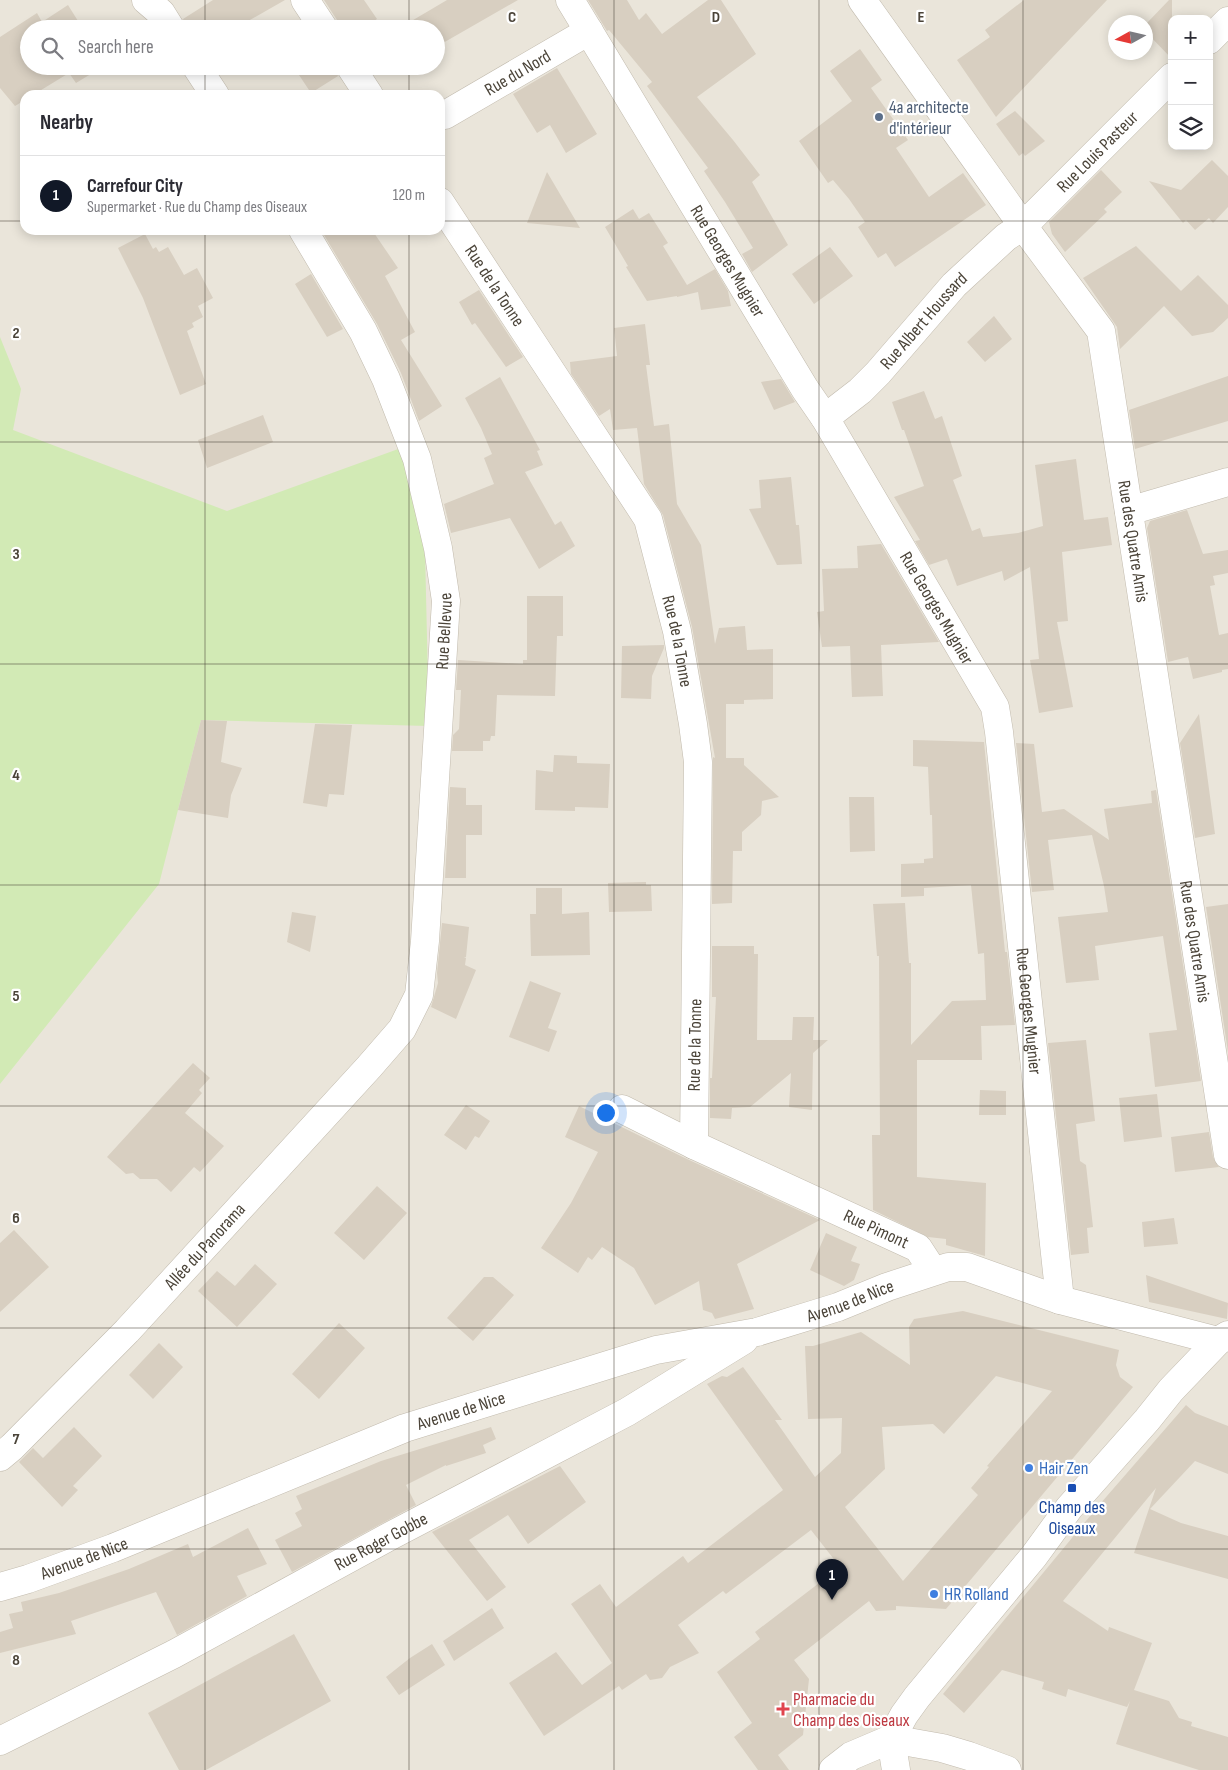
<!DOCTYPE html>
<html lang="en">
<head>
<meta charset="utf-8">
<style>
	:root { --surface:#fff; --page:#f2f2f3; --text:#2b2b33; --muted:#7c7c81; --line:#e1e1e2; --accent:#111827 }
	body { margin:0; font-family:"Sofia Sans Condensed",sans-serif; background:var(--page); color:var(--text) }
	.controls { position:absolute; right:15px; top:15px; display:grid; overflow:hidden; border-radius:10px; box-shadow:0 2px 12px #0003 }
	.controls button { width:45px; height:45px; display:grid; place-items:center; padding:0; border:0; border-bottom:1px solid var(--line); background:var(--surface); color:var(--text); font:25px sans-serif }
	.compass { position:absolute; left:1108px; top:15px; width:45px; height:45px; border-radius:50%; background:var(--surface); box-shadow:0 2px 12px #0003; rotate:262deg }
	.you { position:absolute; left:605px; top:1112px; width:18px; height:18px; margin:-12px; border:4px solid #fff; border-radius:50%; background:#1a73e8; box-shadow:0 0 0 8px #1a73e833 }
	.badge { display:grid; place-items:center; width:32px; height:32px; border-radius:50%; background:var(--accent); color:#fff; font-size:16px; font-weight:700 }
	.pin { position:absolute; translate:-50% -41px; filter:drop-shadow(0 1px 2px #0008) }
	.pin::after { content:''; position:absolute; top:26px; width:18px; height:15px; background:inherit; clip-path:polygon(0 0,100% 0,50% 100%) }
	.list { margin:0; padding:0; list-style:none }
	h2 { display:flex; justify-content:space-between; align-items:center; height:65px; margin:0; padding:0 20px; font-size:21px }
	h2 small { font-size:16px; font-weight:400; color:var(--muted) }
	.list li { display:grid; grid-template-columns:32px 1fr auto; gap:15px; align-items:center; box-sizing:border-box; height:80px; padding:0 20px; border-top:1px solid var(--line) }
	.list b { display:block; font-size:19px; white-space:nowrap }
	.list p { margin:0; font-size:16px; white-space:nowrap; color:var(--muted) }
	.list em { font-size:16px; font-style:normal; color:var(--muted) }
	.icon { flex:none; width:28px; height:28px; fill:none; stroke:currentColor; stroke-width:2; stroke-linecap:round; stroke-linejoin:round }
	.map { position:relative; flex:none; width:1228px; height:1770px; overflow:hidden }
	.search { position:absolute; background:var(--surface); box-shadow:0 2px 12px #0003; left:20px; top:20px; width:425px; height:55px; display:flex; align-items:center; gap:12px; box-sizing:border-box; padding:0 18px; border-radius:28px; color:var(--muted); font-size:19px }
	.panel { position:absolute; background:var(--surface); box-shadow:0 2px 12px #0003; left:20px; top:90px; width:425px; height:145px; border-radius:15px }
	.map>svg:first-child { display:block }
	.residential { fill:#eae5da; fill-rule:evenodd }
	.green { fill:#d2eab5 }
	.building { fill:#d8cfc1; fill-rule:evenodd }
	.lines { fill:none; stroke-linecap:round; stroke-linejoin:round }
	.minor-casing { stroke:#c2bbae; stroke-width:29 }
	.minor { stroke:#fff; stroke-width:28 }
	.grid { fill:none; stroke:#4b4439; stroke-width:1; stroke-opacity:0.55 }
	.service-dot { fill:#5c6f8a; stroke:#fff; stroke-width:2 }
	.shop-dot { fill:#3f7fe0; stroke:#fff; stroke-width:2 }
	.transit-dot { fill:#1a4fb4; stroke:#fff; stroke-width:2 }
	.health-dot { fill:#e0444e; stroke:#fff; stroke-width:2 }
	.labels { text-anchor:middle; dominant-baseline:central; stroke-width:4.5; stroke-linejoin:round; paint-order:stroke }
	.street-label { font-size:18px; fill:#4b4439; stroke:#fff }
	.service-label { font-size:18px; fill:#4e5e75; stroke:#fff; text-anchor:start }
	.shop-label { font-size:18px; fill:#366cbe; stroke:#fff; text-anchor:start }
	.transit-label { font-size:18px; fill:#164399; stroke:#fff }
	.health-label { font-size:18px; fill:#be3a42; stroke:#fff; text-anchor:start }
	.grid-label { font-size:16px; text-anchor:middle; font-weight:bold; fill:#4b4439; stroke:#fff; stroke-width:4.5; stroke-linejoin:round; paint-order:stroke }
</style>
</head>
<body>
<div class="map">
<svg width="1228" height="1770" viewBox="0 0 1228 1770">
	<rect width="100%" height="100%" fill="#f6f3ec"/>
	<path class="residential" d="M 0,0 L 1228,0 L 1228,1770 L 0,1770 ZM 1172,19 L 1209,19 L 1209,146 L 1172,146 ZM 1116,22 L 1146,22 L 1146,52 L 1116,52 ZM 29,29 L 436,29 L 436,66 L 29,66 ZM 25,95 L 440,95 L 440,230 L 25,230 Z"/>
	<path class="green" d="M 0,337 L 21,389 L 13,430 L 227,511 L 401,448 L 425,550 L 429,726 L 201,720 L 159,884 L 0,1084 Z"/>
	<path class="building" d="M 213,0 L 285,0 L 234,29 L 187,29 L 183,19 Z
		M 324,0 L 364,0 L 377,19 L 362,29 L 340,29 L 337,20 Z
		M 447,0 L 518,0 L 436,47 L 436,29 L 398,29 Z
		M 588,0 L 627,0 L 639,20 L 646,13 L 662,34 L 708,0 L 721,0 L 756,54 L 697,97 L 733,140 L 760,175 L 752,182 L 788,245 L 752,272 L 742,254 L 753,248 L 725,202 L 704,171 L 708,168 L 647,86 L 652,82 L 609,30 L 607,31 Z
		M 1024,0 L 1107,0 L 996,117 L 957,60 L 990,37 L 985,30 Z
		M 1169,0 L 1172,0 L 1172,59 L 1146,32 L 1146,24 Z
		M 68,5 L 83,29 L 29,29 L 29,66 L 104,66 L 76,83 L 69,73 L 33,95 L 25,95 L 25,100 L 15,106 L 0,88 L 0,37 L 37,13 L 42,22 Z
		M 860,49 L 882,80 L 871,88 L 908,140 L 896,148 L 929,197 L 963,173 L 986,205 L 895,267 L 886,253 L 878,258 L 858,227 L 865,222 L 849,199 L 833,180 L 828,183 L 799,141 L 852,101 L 830,71 Z
		M 293,66 L 334,66 L 338,76 L 311,93 Z
		M 557,68 L 597,134 L 566,153 L 550,125 L 537,133 L 513,94 Z
		M 1015,111 L 1045,141 L 1025,156 L 1023,153 L 1019,156 L 996,124 Z
		M 1212,160 L 1228,176 L 1228,207 L 1213,223 L 1209,218 L 1195,230 L 1186,220 L 1183,223 L 1149,181 L 1181,190 Z
		M 1101,170 L 1122,192 L 1104,209 L 1107,212 L 1065,252 L 1052,234 L 1049,222 Z
		M 547,172 L 580,228 L 527,223 Z
		M 633,209 L 639,219 L 649,213 L 668,243 L 663,246 L 687,285 L 715,269 L 728,291 L 731,306 L 701,310 L 698,292 L 677,297 L 677,296 L 647,301 L 626,267 L 628,266 L 605,227 Z
		M 321,230 L 372,230 L 398,268 L 385,276 L 415,332 L 401,340 L 442,406 L 419,421 L 401,373 L 377,324 Z
		M 145,234 L 153,249 L 156,247 L 159,252 L 168,247 L 184,275 L 197,268 L 213,298 L 198,306 L 203,317 L 192,323 L 194,327 L 187,331 L 206,384 L 180,395 L 143,298 L 118,248 Z
		M 1136,246 L 1181,291 L 1198,275 L 1228,305 L 1228,318 L 1213,332 L 1192,336 L 1164,306 L 1120,349 L 1117,327 L 1083,278 Z
		M 830,247 L 853,276 L 814,304 L 792,274 Z
		M 311,274 L 343,329 L 327,337 L 295,284 Z
		M 479,290 L 523,357 L 506,367 L 475,323 L 472,325 L 459,302 Z
		M 994,316 L 1012,339 L 985,362 L 967,342 Z
		M 645,324 L 650,365 L 646,365 L 654,426 L 669,424 L 677,504 L 701,545 L 715,644 L 719,628 L 745,626 L 747,650 L 773,649 L 773,699 L 744,700 L 744,704 L 726,704 L 726,758 L 744,758 L 744,765 L 779,797 L 762,801 L 761,815 L 742,832 L 742,851 L 733,851 L 732,903 L 712,904 L 713,757 L 715,758 L 692,627 L 663,515 L 644,484 L 637,428 L 613,430 L 610,409 L 599,416 L 571,374 L 570,362 L 617,356 L 614,328 Z
		M 1228,376 L 1228,421 L 1135,449 L 1129,410 Z
		M 500,377 L 540,450 L 537,451 L 543,465 L 525,472 L 555,525 L 561,521 L 575,546 L 539,569 L 510,518 L 451,533 L 444,504 L 494,484 L 484,458 L 492,454 L 481,428 L 465,398 Z
		M 781,379 L 795,402 L 774,410 L 761,382 Z
		M 924,391 L 935,419 L 942,416 L 962,476 L 953,480 L 972,531 L 980,528 L 983,537 L 1018,533 L 1043,526 L 1035,465 L 1076,459 L 1084,520 L 1108,517 L 1112,545 L 1062,552 L 1068,621 L 1057,622 L 1073,707 L 1039,713 L 1030,660 L 1039,659 L 1030,567 L 1004,581 L 1002,571 L 957,586 L 947,559 L 929,565 L 915,541 L 920,540 L 894,497 L 924,486 L 904,430 L 902,430 L 892,402 Z
		M 263,415 L 273,442 L 207,468 L 198,440 Z
		M 791,477 L 796,525 L 799,525 L 802,564 L 777,565 L 749,509 L 761,508 L 759,480 Z
		M 1187,510 L 1203,554 L 1228,550 L 1228,573 L 1213,576 L 1215,585 L 1210,586 L 1219,635 L 1228,633 L 1228,669 L 1222,670 L 1222,672 L 1193,679 L 1188,657 L 1168,662 L 1147,528 L 1150,521 Z
		M 881,544 L 939,642 L 881,645 L 883,696 L 852,697 L 850,646 L 822,647 L 817,612 L 824,611 L 822,569 L 858,568 L 857,546 Z
		M 527,596 L 563,596 L 563,636 L 557,636 L 555,696 L 497,695 L 495,736 L 491,736 L 490,741 L 483,741 L 483,751 L 452,751 L 453,735 L 459,729 L 461,690 L 456,690 L 458,660 L 523,664 L 523,660 L 527,660 Z
		M 664,645 L 664,648 L 652,676 L 651,699 L 621,698 L 622,646 Z
		M 1199,714 L 1215,834 L 1195,838 L 1180,743 Z
		M 201,720 L 227,721 L 221,762 L 242,768 L 231,795 L 228,818 L 178,810 Z
		M 315,724 L 352,725 L 344,795 L 329,794 L 327,807 L 303,803 Z
		M 913,740 L 984,742 L 1005,952 L 1007,952 L 1015,1025 L 981,1026 L 982,1060 L 917,1060 L 917,1177 L 986,1183 L 985,1256 L 946,1245 L 946,1239 L 928,1237 L 873,1210 L 872,1135 L 880,1135 L 879,956 L 877,956 L 873,904 L 905,903 L 909,963 L 911,963 L 911,1045 L 952,1001 L 986,1000 L 984,953 L 978,954 L 971,885 L 924,888 L 924,896 L 901,897 L 901,864 L 924,863 L 924,859 L 933,858 L 932,815 L 930,815 L 928,767 L 913,766 Z
		M 1016,743 L 1034,744 L 1042,812 L 1064,809 L 1109,840 L 1104,809 L 1152,803 L 1151,791 L 1156,790 L 1201,1081 L 1155,1087 L 1149,1033 L 1177,1030 L 1163,936 L 1095,946 L 1099,980 L 1066,983 L 1058,917 L 1108,912 L 1104,886 L 1092,835 L 1048,840 L 1054,890 L 1032,892 Z
		M 554,755 L 577,756 L 577,763 L 610,764 L 608,808 L 575,807 L 575,811 L 535,810 L 536,770 L 553,772 Z
		M 450,787 L 466,788 L 466,805 L 482,805 L 482,835 L 466,835 L 466,878 L 445,878 Z
		M 849,797 L 874,797 L 875,851 L 850,852 Z
		M 646,882 L 646,885 L 651,885 L 652,911 L 609,912 L 608,883 Z
		M 536,888 L 562,888 L 562,914 L 589,912 L 590,955 L 531,956 L 530,914 L 536,914 Z
		M 1228,904 L 1228,1052 L 1206,907 Z
		M 292,912 L 316,916 L 310,952 L 287,942 Z
		M 442,923 L 469,927 L 466,957 L 464,957 L 466,958 L 465,965 L 476,970 L 456,1019 L 431,1007 L 438,983 L 437,973 Z
		M 712,946 L 754,946 L 754,954 L 758,954 L 757,1040 L 792,1040 L 793,1017 L 814,1017 L 813,1040 L 828,1040 L 813,1053 L 812,1110 L 789,1107 L 791,1073 L 750,1107 L 732,1108 L 731,1119 L 710,1118 L 710,1078 L 712,1078 L 716,997 L 712,997 Z
		M 530,981 L 561,993 L 548,1028 L 557,1031 L 549,1052 L 509,1037 Z
		M 1086,1040 L 1095,1121 L 1076,1124 L 1080,1161 L 1086,1165 L 1093,1227 L 1087,1228 L 1089,1253 L 1071,1255 L 1048,1043 Z
		M 193,1063 L 210,1078 L 199,1090 L 202,1093 L 185,1113 L 224,1146 L 200,1172 L 194,1167 L 171,1192 L 157,1179 L 140,1179 L 133,1173 L 126,1174 L 107,1157 Z
		M 980,1090 L 1006,1091 L 1006,1115 L 979,1115 Z
		M 1157,1094 L 1162,1137 L 1124,1142 L 1119,1098 Z
		M 466,1105 L 490,1121 L 479,1138 L 475,1136 L 466,1150 L 444,1135 Z
		M 579,1106 L 687,1159 L 820,1220 L 737,1264 L 754,1309 L 715,1319 L 712,1313 L 703,1310 L 699,1281 L 655,1305 L 634,1268 L 602,1247 L 592,1260 L 588,1257 L 578,1273 L 541,1248 L 571,1203 L 598,1152 L 565,1137 Z
		M 1209,1132 L 1213,1157 L 1219,1167 L 1175,1172 L 1171,1137 Z
		M 377,1186 L 407,1213 L 364,1260 L 334,1233 Z
		M 1174,1218 L 1178,1244 L 1144,1247 L 1142,1222 Z
		M 14,1230 L 49,1267 L 0,1312 L 0,1243 Z
		M 826,1233 L 857,1247 L 851,1261 L 860,1264 L 854,1280 L 844,1286 L 810,1270 Z
		M 255,1264 L 277,1284 L 237,1327 L 198,1291 L 217,1271 L 235,1286 Z
		M 1146,1275 L 1228,1303 L 1227,1319 L 1149,1302 Z
		M 484,1277 L 493,1277 L 514,1295 L 473,1341 L 447,1318 Z
		M 963,1311 L 1119,1350 L 1116,1365 L 1120,1377 L 1133,1387 L 946,1609 L 896,1606 L 896,1610 L 876,1611 L 869,1601 L 794,1660 L 809,1679 L 803,1735 L 778,1755 L 789,1770 L 758,1770 L 734,1737 L 752,1723 L 717,1672 L 760,1639 L 755,1632 L 840,1567 L 811,1530 L 726,1594 L 723,1591 L 678,1625 L 699,1653 L 670,1667 L 662,1678 L 650,1680 L 646,1674 L 622,1690 L 619,1686 L 544,1736 L 509,1683 L 556,1652 L 582,1685 L 612,1663 L 571,1604 L 600,1584 L 616,1607 L 683,1556 L 688,1563 L 783,1490 L 707,1384 L 722,1376 L 727,1377 L 743,1367 L 782,1420 L 775,1420 L 815,1477 L 841,1453 L 842,1418 L 808,1419 L 805,1346 L 813,1346 L 861,1332 L 910,1365 L 909,1327 L 914,1319 ZM 996,1376 L 1052,1391 L 987,1466 L 989,1467 L 971,1488 L 978,1495 L 903,1581 L 845,1507 L 885,1469 L 882,1427 L 933,1424 L 944,1434 Z
		M 339,1323 L 365,1348 L 319,1399 L 292,1374 Z
		M 159,1343 L 183,1367 L 153,1399 L 129,1375 Z
		M 1186,1405 L 1195,1413 L 1228,1426 L 1228,1474 L 1195,1461 L 1150,1509 L 1181,1523 L 1228,1536 L 1228,1579 L 1134,1553 L 1156,1488 L 1063,1601 L 1108,1631 L 1109,1627 L 1152,1643 L 1134,1690 L 1169,1701 L 1179,1718 L 1192,1722 L 1191,1726 L 1228,1737 L 1228,1770 L 1199,1770 L 1116,1744 L 1130,1701 L 1127,1707 L 1068,1689 L 1066,1697 L 1042,1689 L 1044,1682 L 1002,1670 L 964,1713 L 943,1694 L 1100,1504 Z
		M 74,1427 L 102,1456 L 73,1486 L 78,1490 L 62,1507 L 19,1462 L 33,1448 L 43,1458 Z
		M 491,1427 L 496,1439 L 483,1445 L 486,1453 L 446,1466 L 446,1465 L 406,1485 L 416,1505 L 292,1572 L 275,1540 L 302,1526 L 295,1513 L 302,1509 L 296,1496 L 381,1461 Z
		M 560,1466 L 586,1502 L 528,1544 L 508,1515 L 469,1540 L 506,1587 L 487,1601 L 432,1532 Z
		M 248,1528 L 267,1564 L 237,1576 L 247,1596 L 177,1635 L 156,1592 L 71,1621 L 76,1634 L 0,1653 L 0,1632 L 13,1628 L 9,1614 L 23,1611 L 21,1602 L 59,1593 L 129,1569 L 188,1544 L 193,1557 Z
		M 492,1608 L 504,1628 L 454,1661 L 443,1641 Z
		M 294,1634 L 331,1701 L 206,1770 L 179,1770 L 148,1713 Z
		M 432,1644 L 445,1665 L 399,1695 L 386,1677 L 410,1658 Z"/>
	<g class="lines">
		<g class="minor-casing">
			<g id="minor">
				<path d="M 146,0 L 161,13 L 171,29"/>
				<path d="M 305,0 L 324,29"/>
				<path id="s1" d="M 570,0 L 805,389 L 825,418 L 995,707 L 999,732 L 1060,1300"/>
				<path id="s2" d="M 862,0 L 1023,226 L 1101,331 L 1228,1155"/>
				<path d="M 1209,40 L 1228,21"/>
				<path d="M 196,66 L 215,95"/>
				<path d="M 350,66 L 369,95"/>
				<path id="s3" d="M 445,115 L 589,31"/>
				<path id="s4" d="M 440,202 L 648,519 L 677,631 L 693,724 L 698,762 L 694,1145"/>
				<path id="s5" d="M 825,418 L 860,391 L 878,373 L 954,285 L 1006,237 L 1023,226 L 1172,77"/>
				<path d="M 1129,511 L 1228,482"/>
				<path id="s6" d="M 622,1109 L 694,1145 L 918,1248 L 933,1271"/>
				<path id="s7" d="M 0,1457 L 12,1447 L 127,1331 L 369,1067 L 402,1029 L 419,995 L 425,941 L 446,601 L 438,548 L 417,459 L 386,379 L 363,331 L 303,230"/>
				<path id="s8" d="M 0,1587 L 28,1579 L 113,1548 L 405,1428 L 656,1350 L 757,1332 L 838,1307 L 887,1287 L 948,1267 L 967,1267 L 1060,1300 L 1218,1341"/>
				<path d="M 891,1739 L 904,1715 L 917,1697 L 1034,1556 L 1069,1508 L 1147,1420 L 1171,1390 L 1218,1341 L 1228,1335"/>
				<path d="M 891,1739 L 942,1748 L 969,1756 L 1007,1770"/>
				<path d="M 891,1739 L 896,1770"/>
				<path id="s9" d="M 0,1741 L 174,1654 L 392,1535 L 627,1412 L 744,1340"/>
				<path d="M 833,1770 L 851,1756 L 891,1739"/>
			</g>
		</g>
		<use href="#minor" class="minor"/>
	</g>
	<path class="grid" d="M 205,0 L 205,29M 409,0 L 409,29M 614,0 L 614,1770M 819,0 L 819,1770M 1023,0 L 1023,1770M 205,66 L 205,95M 409,66 L 409,95M 0,221 L 25,221M 440,221 L 1228,221M 205,230 L 205,1770M 409,230 L 409,1770M 0,442 L 1228,442M 0,664 L 1228,664M 0,885 L 1228,885M 0,1106 L 1228,1106M 0,1328 L 1228,1328M 0,1549 L 1228,1549"/>
	<circle class="service-dot" cx="879" cy="117" r="5"/>
	<g class="shop-dot">
		<circle cx="1029" cy="1468" r="5"/>
		<circle cx="934" cy="1594" r="5"/>
	</g>
	<rect class="transit-dot" x="1067" y="1483" width="10" height="10" rx="2.5"/>
	<path class="health-dot" d="M780.5 1701.5h5v5h5v5h-5v5h-5v-5h-5v-5h5z"/>
	<g class="labels">
		<g class="street-label">
			<text stroke="none"><textPath href="#s3" startOffset="84">Rue du Nord</textPath></text>
			<text stroke="none"><textPath href="#s5" startOffset="382">Rue Louis Pasteur</textPath></text>
			<text stroke="none"><textPath href="#s1" startOffset="305">Rue Georges Mugnier</textPath></text>
			<text stroke="none"><textPath href="#s4" startOffset="100">Rue de la Tonne</textPath></text>
			<text stroke="none"><textPath href="#s5" startOffset="139">Rue Albert Houssard</textPath></text>
			<text stroke="none"><textPath href="#s2" startOffset="621">Rue des Quatre Amis</textPath></text>
			<text stroke="none"><textPath href="#s1" startOffset="710">Rue Georges Mugnier</textPath></text>
			<text stroke="none"><textPath href="#s7" startOffset="990">Rue Bellevue</textPath></text>
			<text stroke="none"><textPath href="#s4" startOffset="505">Rue de la Tonne</textPath></text>
			<text stroke="none"><textPath href="#s2" startOffset="1026">Rue des Quatre Amis</textPath></text>
			<text stroke="none"><textPath href="#s1" startOffset="1131">Rue Georges Mugnier</textPath></text>
			<text transform="translate(695 1045) rotate(-89)">Rue de la Tonne</text>
			<text stroke="none"><textPath href="#s6" startOffset="281">Rue Pimont</textPath></text>
			<text stroke="none"><textPath href="#s7" startOffset="294">Allée du Panorama</textPath></text>
			<text stroke="none"><textPath href="#s8" startOffset="899">Avenue de Nice</textPath></text>
			<text stroke="none"><textPath href="#s8" startOffset="494">Avenue de Nice</textPath></text>
			<text stroke="none"><textPath href="#s9" startOffset="430">Rue Roger Gobbe</textPath></text>
			<text stroke="none"><textPath href="#s8" startOffset="89">Avenue de Nice</textPath></text>
		</g>
		<g class="service-label">
			<text x="889" y="107">4a architecte<tspan x="889" dy="21">d'intérieur</tspan></text>
		</g>
		<g class="shop-label">
			<text x="1039" y="1468">Hair Zen</text>
			<text x="944" y="1594">HR Rolland</text>
		</g>
		<g class="transit-label">
			<text x="1072" y="1507">Champ des<tspan x="1072" dy="21">Oiseaux</tspan></text>
		</g>
		<g class="health-label">
			<text x="793" y="1699">Pharmacie du<tspan x="793" dy="21">Champ des Oiseaux</tspan></text>
		</g>
	</g>
	<g class="grid-label">
		<text x="512" y="22">C</text>
		<text x="716" y="22">D</text>
		<text x="921" y="22">E</text>
		<text x="16" y="338">2</text>
		<text x="16" y="559">3</text>
		<text x="16" y="780">4</text>
		<text x="16" y="1001">5</text>
		<text x="16" y="1223">6</text>
		<text x="16" y="1444">7</text>
		<text x="16" y="1665">8</text>
	</g>
</svg>
<div class="controls">
<button>+</button>
<button>−</button>
<button><svg class="icon" aria-label="layers" viewBox="0 0 24 24"><path d="M12 4l9 5-9 5-9-5zM3 14l9 5 9-5"/></svg></button>
</div>
<svg class="compass" viewBox="-18 -18 36 36"><path d="M0-13l5 13h-10z" fill="#e53935"/><path d="M0 13l5-13h-10z" fill="#7c7c81"/></svg>
<div class="you"></div>
<div class="pin badge" style="left:832px;top:1600px">1</div>
<div class="search"><svg class="icon" aria-label="search" viewBox="0 0 24 24"><circle cx="10" cy="10" r="6"/><path d="M15 15l6 6"/></svg>Search here</div>
<section class="panel">
<h2>Nearby<small></small></h2>
<ul class="list">
<li><span class="badge">1</span><div><b>Carrefour City</b><p>Supermarket · Rue du Champ des Oiseaux</p></div><em>120 m</em></li>
</ul>
</section>
</div>
</body>
</html>
